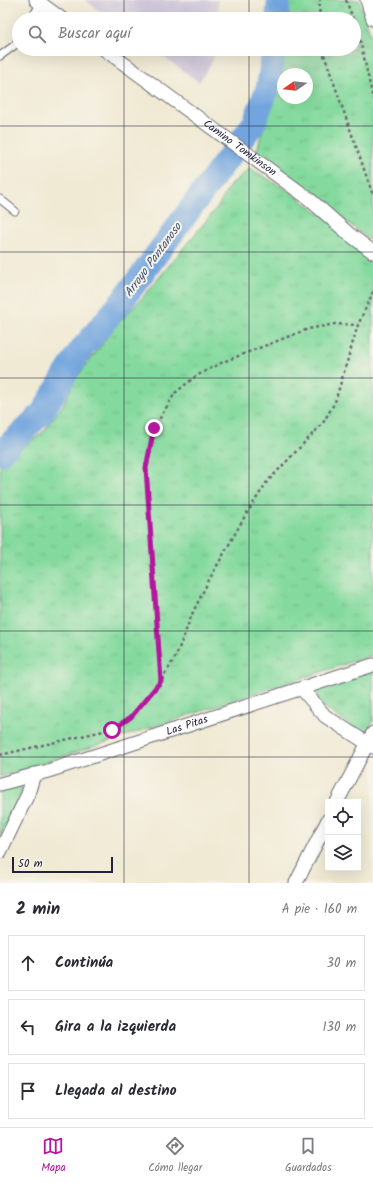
<!DOCTYPE html>
<html lang="es">
<head>
<meta charset="utf-8">
<style>
	:root { --surface:#fff; --page:#f2f2f3; --text:#2b2b33; --muted:#7c7c81; --line:#e1e1e2; --accent:#b5179e }
	body { margin:0; font-family:Kalam,sans-serif; background:var(--page); color:var(--text) }
	.controls { position:absolute; right:12px; bottom:12px; display:grid; overflow:hidden; border-radius:0px; box-shadow:0 4px 16px #0002 }
	.controls button { width:36px; height:36px; display:grid; place-items:center; padding:0; border:0; border-bottom:1px solid var(--line); background:var(--surface); color:var(--text); font:20px sans-serif }
	.compass { position:absolute; left:277px; top:68px; width:36px; height:36px; border-radius:50%; background:var(--surface); box-shadow:0 4px 16px #0002; rotate:256deg }
	.scale { position:absolute; left:12px; bottom:10px; width:101px; box-sizing:border-box; padding-left:4px; border:2px solid #22223b; border-top:0; font-size:11px; line-height:14px; white-space:nowrap; color:#22223b; -webkit-text-stroke:3px #f7f3e8; paint-order:stroke }
	.stop { position:absolute; width:12px; height:12px; margin:-9px; border:3px solid #b5179e; border-radius:50%; background:#fff }
	.stop.end { background:#b5179e; border-color:#fff; box-shadow:0 1px 4px #0008 }
	.list { margin:0; padding:0; list-style:none }
	h2 { display:flex; justify-content:space-between; align-items:center; height:52px; margin:0; padding:0 16px; font-size:17px }
	h2 small { font-size:13px; font-weight:400; color:var(--muted) }
	.list li { display:grid; grid-template-columns:26px 1fr auto; gap:12px; align-items:center; box-sizing:border-box; height:56px; margin:0 8px 8px; padding:0 8px; border:1px solid var(--line); border-radius:0px }
	.list b { display:block; font-size:15px; white-space:nowrap }
	.list em { font-size:13px; font-style:normal; color:var(--muted) }
	.icon { flex:none; width:22px; height:22px; fill:none; stroke:currentColor; stroke-width:2; stroke-linecap:round; stroke-linejoin:round }
	.map { position:relative; flex:none; width:373px; height:883px; overflow:hidden }
	.search { position:absolute; background:var(--surface); box-shadow:0 4px 16px #0002; left:12px; right:12px; top:12px; height:44px; display:flex; align-items:center; gap:10px; box-sizing:border-box; padding:0 14px; border-radius:22px; color:var(--muted); font-size:15px }
	.sheet { height:244px; background:var(--surface) }
	nav { display:flex; justify-content:space-around; align-items:center; box-sizing:border-box; height:56px; border-top:1px solid var(--line); background:var(--surface); font-size:11px; color:var(--muted) }
	nav a { display:grid; justify-items:center; gap:2px }
	nav .on { color:var(--accent) }
	.map>svg:first-child { display:block }
	.industrial { fill:#c8bfd8 }
	.grass { fill:url(#grass-tufts); stroke:#537e6c; fill-rule:evenodd }
	.lines { fill:none; stroke-linecap:round; stroke-linejoin:round }
	.river { stroke:#72a5de; stroke-width:24 }
	.lane-casing { stroke:#6a6871; stroke-width:9 }
	.street-casing { stroke:#6a6871; stroke-width:15 }
	.path { stroke:#6a6871; stroke-width:2.5; stroke-dasharray:3 3; stroke-linecap:butt }
	.lane { stroke:#fff; stroke-width:7 }
	.street { stroke:#fff; stroke-width:13 }
	.route { stroke:#b5179e; stroke-width:5 }
	.grid { fill:none; stroke:#22223b; stroke-width:1; stroke-opacity:0.55 }
	.labels { text-anchor:middle; dominant-baseline:central; stroke-width:4; stroke-linejoin:round; paint-order:stroke }
	.street-label { font-size:11px; fill:#22223b; stroke:#f7f3e8 }
	.water-label { font-size:12px; font-style:italic; fill:#42567c; stroke:#f7f3e8 }
</style>
</head>
<body>
<div class="map">
<svg width="373" height="883" viewBox="0 0 373 883">
	<defs>
		<pattern id="grass-tufts" width="24" height="20" patternUnits="userSpaceOnUse"><rect width="24" height="20" fill="#84da9e"/><path d="M3 7l-1-3M5 7V3M7 7l1-3M15 17l-1-3M17 17v-4M19 17l1-3" fill="none" stroke="#72bb89"/></pattern>
	</defs>
	<rect width="100%" height="100%" fill="#f7f3e8"/>
	<filter id="ink" filterUnits="userSpaceOnUse"><feTurbulence type="fractalNoise" baseFrequency=".025" numOctaves="2"/><feDisplacementMap in="SourceGraphic" scale="8" xChannelSelector="R" yChannelSelector="G"/><feConvolveMatrix kernelMatrix="1 2 1 2 8 2 1 2 1" color-interpolation-filters="sRGB"/></filter>
	<filter id="wash" filterUnits="userSpaceOnUse"><feTurbulence type="fractalNoise" baseFrequency=".012" numOctaves="4" result="noise"/><feDisplacementMap in="SourceGraphic" scale="16" xChannelSelector="R" yChannelSelector="G"/><feGaussianBlur stdDeviation="0.9" result="paint"/><feColorMatrix in="noise" values="0 0 0 0 0 0 0 0 0 0 0 0 0 0 0 0 0 1.4 0 .05"/><feComposite in="paint" operator="in"/></filter>
	<g filter="url(#wash)">
		<rect width="100%" height="100%" fill="#f0ead4"/>
		<path class="industrial" d="M 85,0 L 218,0 L 217,19 L 111,19 Z
			M 153,49 L 214,49 L 213,60 L 199,82 Z"/>
		<path class="grass" d="M 289,0 L 359,0 L 373,42 L 373,243 L 257,150 L 285,49 L 354,49 L 354,19 L 288,19 ZM 283,74 L 307,74 L 307,98 L 283,98 Z
			M 250,168 L 293,194 L 373,253 L 373,655 L 0,777 L 0,465 L 44,431 L 63,405 L 75,380 L 114,328 L 143,297 L 219,205 L 230,185 Z
			M 373,668 L 373,721 L 368,731 L 361,733 L 324,707 C 318,701 316,697 319,689 Z
			M 21,785 L 22,791 L 0,837 L 0,791 Z"/>
		<g class="lines">
			<path class="river" d="M 277,19 L 279,0
				M 0,453 L 42,413 L 79,352 L 122,301 L 254,123 L 268,87 L 274,49"/>
		</g>
	</g>
	<g filter="url(#ink)">
		<g class="lines">
			<g class="lane-casing">
				<path id="lane" d="M 31,19 L 41,3
					M 0,56 L 15,45 L 19,39
					M 0,199 L 15,211"/>
			</g>
			<g class="street-casing">
				<g id="street">
					<path d="M 36,0 L 62,19"/>
					<path d="M 367,0 L 373,19"/>
					<path id="s1" d="M 104,49 L 308,198 L 349,234 L 373,252"/>
					<path d="M 302,689 L 325,716 L 373,747"/>
					<path id="s2" d="M 0,784 L 48,771 L 373,665"/>
					<path d="M 337,802 L 373,733"/>
					<path d="M 0,852 L 28,794 L 34,774"/>
					<path d="M 296,883 L 328,820"/>
				</g>
			</g>
			<path class="path" d="M 346,0 L 353,19
				M 319,19 L 320,0
				M 354,23 L 361,44 L 373,99
				M 322,49 L 373,195
				M 161,680 L 146,468 L 154,428 L 175,393 L 196,376 L 223,362 L 308,329 L 335,324 L 358,325
				M 0,755 L 112,729 L 131,717 L 158,686 L 176,656 L 193,612 L 209,580 L 245,516 L 267,482 L 323,423 L 335,402 L 358,325 L 373,292"/>
			<use href="#lane" class="lane"/>
			<use href="#street" class="street"/>
		</g>
	</g>
	<g class="lines" filter="url(#ink)">
		<path class="route" d="M 112,730 L 131,717 L 161,681 L 146,468 L 154,428"/>
	</g>
	<path class="grid" d="M 124,0 L 124,19M 249,0 L 249,19M 124,49 L 124,883M 249,49 L 249,883M 0,126 L 373,126M 0,252 L 373,252M 0,378 L 373,378M 0,505 L 373,505M 0,631 L 373,631M 0,757 L 373,757"/>
	<g class="labels">
		<g class="street-label">
			<text stroke="none"><textPath href="#s1" startOffset="168">Camino Tomkinson</textPath></text>
			<text stroke="none"><textPath href="#s2" startOffset="196">Las Pitas</textPath></text>
		</g>
		<g class="water-label">
			<text transform="translate(153 260) rotate(-54)">Arroyo Pantanoso</text>
		</g>
	</g>
</svg>
<div class="controls">
<button><svg class="icon" aria-label="locate" viewBox="0 0 24 24"><circle cx="12" cy="12" r="6"/><path d="M12 2v4M12 18v4M2 12h4M18 12h4"/></svg></button>
<button><svg class="icon" aria-label="layers" viewBox="0 0 24 24"><path d="M12 4l9 5-9 5-9-5zM3 14l9 5 9-5"/></svg></button>
</div>
<svg class="compass" viewBox="-18 -18 36 36"><path d="M0-13l5 13h-10z" fill="#e53935"/><path d="M0 13l5-13h-10z" fill="#7c7c81"/></svg>
<div class="scale">50 m</div>
<div class="stop" style="left:112px;top:730px"></div>
<div class="stop end" style="left:154px;top:428px"></div>
<div class="search"><svg class="icon" aria-label="search" viewBox="0 0 24 24"><circle cx="10" cy="10" r="6"/><path d="M15 15l6 6"/></svg>Buscar aquí</div>
</div>
<section class="sheet">
<h2>2 min<small>A pie · 160 m</small></h2>
<ul class="list">
<li><svg class="icon" aria-label="ahead" viewBox="0 0 24 24"><path d="M12 20V5M6 11l6-6 6 6"/></svg><div><b>Continúa</b></div><em>30 m</em></li>
<li><svg class="icon" aria-label="left" viewBox="0 0 24 24"><path d="M17 20v-9H6M10 6l-5 5 5 5"/></svg><div><b>Gira a la izquierda</b></div><em>130 m</em></li>
<li><svg class="icon" aria-label="arrive" viewBox="0 0 24 24"><path d="M6 21V4h12l-3 4 3 4H6"/></svg><div><b>Llegada al destino</b></div></li>
</ul>
</section>
<nav>
<a class="on"><svg class="icon" aria-label="map" viewBox="0 0 24 24"><path d="M3 6l6-2 6 2 6-2v14l-6 2-6-2-6 2zM9 4v14M15 6v14"/></svg>Mapa</a>
<a><svg class="icon" aria-label="directions" viewBox="0 0 24 24"><path d="M12 3l9 9-9 9-9-9zM9 14v-3h6M13 9l2 2-2 2"/></svg>Cómo llegar</a>
<a><svg class="icon" aria-label="saved" viewBox="0 0 24 24"><path d="M7 4h10v16l-5-4-5 4z"/></svg>Guardados</a>
</nav>
</body>
</html>
